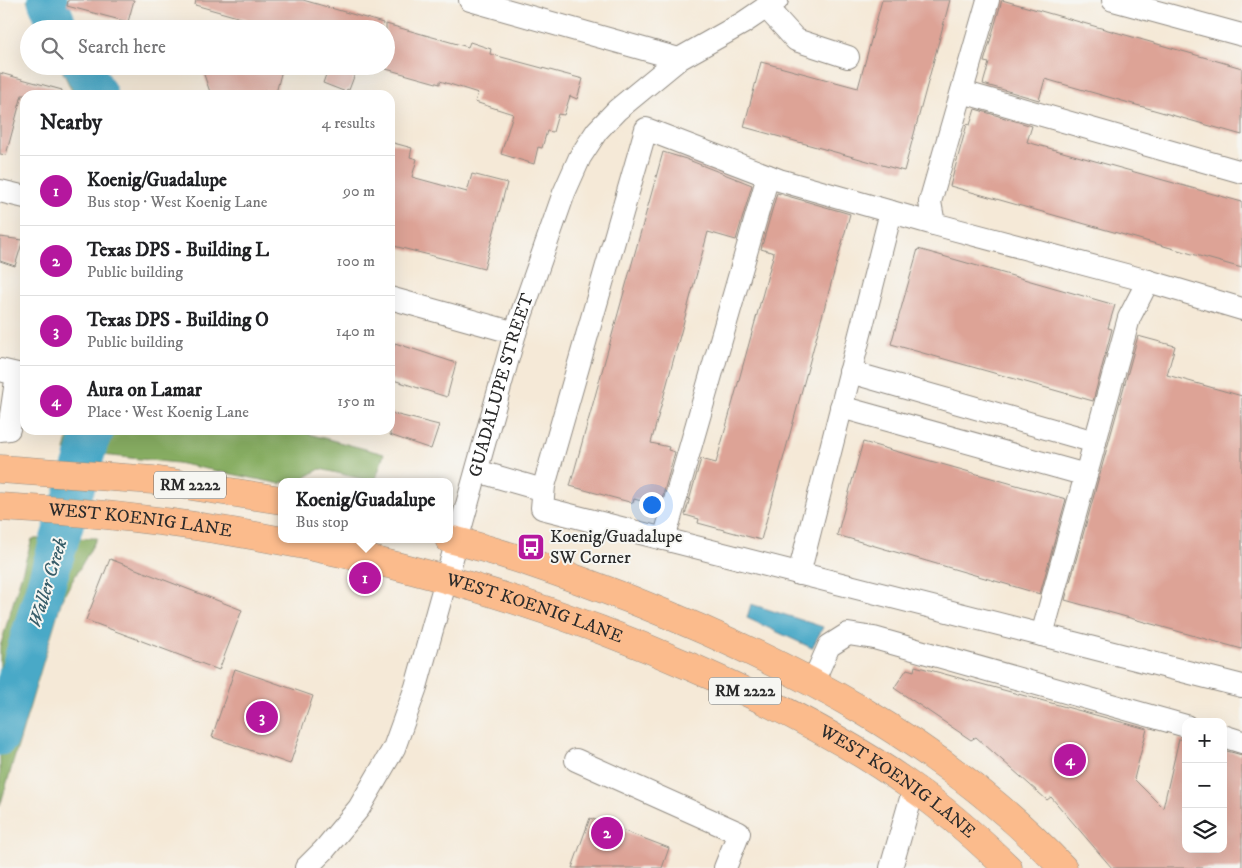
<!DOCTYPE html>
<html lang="en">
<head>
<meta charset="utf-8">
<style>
	:root { --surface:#fff; --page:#f6f6f6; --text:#202124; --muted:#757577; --line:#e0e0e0; --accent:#b5179e }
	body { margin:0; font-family:"IM FELL DW Pica",serif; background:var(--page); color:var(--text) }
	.controls { position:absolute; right:15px; bottom:15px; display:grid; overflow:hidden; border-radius:10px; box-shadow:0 5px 20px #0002 }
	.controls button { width:45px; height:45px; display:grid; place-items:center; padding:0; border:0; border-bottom:1px solid var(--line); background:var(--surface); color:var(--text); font:25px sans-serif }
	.you { position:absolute; left:651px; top:504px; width:18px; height:18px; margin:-12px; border:4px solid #fff; border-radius:50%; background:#1a73e8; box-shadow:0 0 0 8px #1a73e833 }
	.badge { display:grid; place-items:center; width:32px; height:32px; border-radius:50%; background:var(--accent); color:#fff; font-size:16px; font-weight:700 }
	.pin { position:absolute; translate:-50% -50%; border:2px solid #fff; box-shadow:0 1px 5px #0006 }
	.popup { position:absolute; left:278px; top:478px; width:175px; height:65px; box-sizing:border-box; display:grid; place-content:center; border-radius:10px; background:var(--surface); filter:drop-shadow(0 1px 4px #0005); font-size:16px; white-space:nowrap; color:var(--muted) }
	.popup b { font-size:19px; color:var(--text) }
	.popup::after { content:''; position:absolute; left:50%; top:100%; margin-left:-10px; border:10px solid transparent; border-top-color:var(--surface) }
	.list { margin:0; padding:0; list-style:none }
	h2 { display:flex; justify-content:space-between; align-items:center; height:65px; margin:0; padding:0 20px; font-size:21px }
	h2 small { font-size:16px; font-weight:400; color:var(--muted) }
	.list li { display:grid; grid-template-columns:32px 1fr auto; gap:15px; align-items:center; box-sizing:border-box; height:70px; padding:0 20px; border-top:1px solid var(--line) }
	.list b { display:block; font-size:19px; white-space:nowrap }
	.list p { margin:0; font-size:16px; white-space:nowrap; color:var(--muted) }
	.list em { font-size:16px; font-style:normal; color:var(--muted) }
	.icon { flex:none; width:28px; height:28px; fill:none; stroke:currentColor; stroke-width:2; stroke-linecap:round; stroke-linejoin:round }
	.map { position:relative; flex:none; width:1242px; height:868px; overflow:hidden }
	.search { position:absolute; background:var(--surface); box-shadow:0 5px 20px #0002; left:20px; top:20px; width:375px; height:55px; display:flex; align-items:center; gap:12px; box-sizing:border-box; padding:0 18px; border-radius:28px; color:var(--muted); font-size:19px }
	.panel { position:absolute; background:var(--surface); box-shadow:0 5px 20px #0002; left:20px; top:90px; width:375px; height:345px; border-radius:15px }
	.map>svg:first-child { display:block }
	.forest { fill:#87ad62; stroke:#596c46 }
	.water { fill:#48a9c7; stroke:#3a6a79 }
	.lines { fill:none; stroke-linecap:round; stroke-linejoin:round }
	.river { stroke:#48a9c7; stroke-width:39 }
	.building { fill:#dda396 }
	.minor-casing { stroke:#908a81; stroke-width:24 }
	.major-casing { stroke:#908a81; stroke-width:29 }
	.minor { stroke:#fff; stroke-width:22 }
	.major { stroke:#fbbb8c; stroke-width:28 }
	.labels { text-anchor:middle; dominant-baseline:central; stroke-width:4; stroke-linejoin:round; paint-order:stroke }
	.shield { fill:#f6f6f2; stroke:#686867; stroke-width:1 }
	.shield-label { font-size:16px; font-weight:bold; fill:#2b2b2b }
	.street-label { font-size:18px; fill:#2b2b2b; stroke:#f6f6f2 }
	.poi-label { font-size:18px; fill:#2b2b2b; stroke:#f6f6f2; text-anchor:start }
	.water-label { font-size:19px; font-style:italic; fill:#375d69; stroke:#f6f6f2 }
</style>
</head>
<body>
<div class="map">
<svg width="1242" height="868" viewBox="0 0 1242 868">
	<rect width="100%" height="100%" fill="#f6f6f2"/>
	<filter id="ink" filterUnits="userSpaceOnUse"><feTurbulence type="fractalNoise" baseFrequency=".02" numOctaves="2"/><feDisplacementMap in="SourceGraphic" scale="10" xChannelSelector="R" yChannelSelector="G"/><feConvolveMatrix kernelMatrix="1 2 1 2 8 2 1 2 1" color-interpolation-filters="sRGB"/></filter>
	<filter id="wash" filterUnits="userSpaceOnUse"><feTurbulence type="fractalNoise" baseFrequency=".0096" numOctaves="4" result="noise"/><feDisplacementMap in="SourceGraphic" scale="20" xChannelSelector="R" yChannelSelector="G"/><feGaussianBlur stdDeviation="1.12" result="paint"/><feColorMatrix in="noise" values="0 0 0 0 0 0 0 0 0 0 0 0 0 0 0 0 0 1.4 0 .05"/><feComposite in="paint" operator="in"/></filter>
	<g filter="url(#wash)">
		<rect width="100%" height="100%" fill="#f5e9d7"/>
		<path class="forest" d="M 27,0 L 64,0 L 73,29 L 41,29 Z
			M 60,66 L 96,66 L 117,95 L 74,95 Z
			M 70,430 L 294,430 L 384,454 L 375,482 L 320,469 L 297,482 L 281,482 L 281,484 L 177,463 L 65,451 Z
			M 97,538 L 62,599 L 0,806 L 0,647 L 32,539 Z"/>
		<path class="water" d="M 751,604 L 823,627 L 812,648 L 747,618 Z"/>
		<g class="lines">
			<path class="river" d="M 47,0 L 59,29
				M 82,66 L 98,95
				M 0,736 L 90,439 L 95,430"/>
		</g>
		<g id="blocks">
			<path class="building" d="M 68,0 L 134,0 L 128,22 L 67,6 Z
				M 196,0 L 303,0 L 383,23 L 382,29 L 280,29 L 195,5 Z
				M 882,0 L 950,0 L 904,171 L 744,127 L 761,62 L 858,88 Z
				M 1002,0 L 1242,68 L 1242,135 L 1045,79 L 1039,100 L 983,84 L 989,63 L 984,62 Z
				M 386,24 L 468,47 L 470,42 L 491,49 L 490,54 L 583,79 L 577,99 L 570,96 L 564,115 L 558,114 L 553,132 L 547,131 L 542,148 L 538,147 L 534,164 L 501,154 L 513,114 L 475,102 L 478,93 L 440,81 L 440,84 L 386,69 Z
				M 201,66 L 283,66 L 276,93 L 264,90 L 264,95 L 211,95 Z
				M 329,66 L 358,66 L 349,90 L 347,89 L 346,92 L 323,83 Z
				M 0,73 L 62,90 L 61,95 L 22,95 L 6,155 L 0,154 Z
				M 975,109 L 1032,126 L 1027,142 L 1242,202 L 1242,268 L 950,186 L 967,124 L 970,125 Z
				M 390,142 L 412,148 L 410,157 L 417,159 L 412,177 L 467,192 L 472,174 L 507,183 L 484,269 L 390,245 Z
				M 663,152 L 686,159 L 752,185 L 736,240 L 708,232 L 651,443 L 669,447 L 668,450 L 675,452 L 660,506 L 634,499 L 633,503 L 570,486 Z
				M 777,193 L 850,214 L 761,540 L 698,523 L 699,519 L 685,515 L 701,459 L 716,463 L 774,253 L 761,249 Z
				M 0,237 L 23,240 L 15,266 L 0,261 Z
				M 918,249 L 1115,305 L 1108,328 L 1112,329 L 1093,401 L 891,344 Z
				M 1138,336 L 1175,346 L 1167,375 L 1242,396 L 1242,649 L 1065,600 Z
				M 395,343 L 456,363 L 447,397 L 390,379 L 390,346 L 394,347 Z
				M 390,413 L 439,425 L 431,449 L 390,435 Z
				M 863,442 L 1066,499 L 1040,594 L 837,535 Z
				M 110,559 L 242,610 L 219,670 L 86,620 Z
				M 915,666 L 1147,729 L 1134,779 L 1163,808 L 1179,739 L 1186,740 L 1186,849 L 1223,849 L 1223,750 L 1242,755 L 1242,868 L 1112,868 L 1051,797 L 1047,800 L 976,737 L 971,740 L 894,688 L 907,669 L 914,671 Z
				M 235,669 L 313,696 L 290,764 L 212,737 Z
				M 590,818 L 669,848 L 662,868 L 572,868 Z"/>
		</g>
	</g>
	<g filter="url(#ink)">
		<use href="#blocks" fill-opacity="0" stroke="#908a81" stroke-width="1"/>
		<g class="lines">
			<g class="minor-casing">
				<g id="minor">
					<path d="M 470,0 L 679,59"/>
					<path d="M 988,0 L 930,202 L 934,224 L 1148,281 L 1242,309"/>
					<path d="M 1113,0 L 1242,35"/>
					<path d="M 766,7 L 796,40 L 848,57"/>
					<path d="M 962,92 L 1242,172"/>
					<path d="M 0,191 L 25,197"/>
					<path d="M 934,224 L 779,180 L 646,129 L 544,486 L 542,508 L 1042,635"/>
					<path d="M 1148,281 L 1129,318 L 1042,635 L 1242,686"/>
					<path d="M 390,298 L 515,333"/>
					<path d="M 0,370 L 17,374 L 9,429 L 0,430"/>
					<path d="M 850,372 L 1095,442"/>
					<path d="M 841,407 L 1086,475"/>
					<path d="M 477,471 L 543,490"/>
					<path d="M 664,539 L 768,176"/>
					<path d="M 799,574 L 891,212"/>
					<path d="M 813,682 L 829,646 L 848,634 L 874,638 L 1186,726"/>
					<path d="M 1223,736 L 1242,742"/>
					<path d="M 576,760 L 739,833 L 725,868"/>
					<path id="s1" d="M 306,868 L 324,850 L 359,808 L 394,748 L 416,687 L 515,333 L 564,193 L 580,157 L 597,131 L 617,110 L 679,59 L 743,23 L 777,0"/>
					<path d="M 891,868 L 914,788"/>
				</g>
			</g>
			<g class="major-casing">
				<g id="major">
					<path d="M 0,469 L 153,480 L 281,500"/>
					<path id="s2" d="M 0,507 C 239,519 477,572 696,669 C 771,702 845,739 912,787 C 947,811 978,839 1008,868"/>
					<path d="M 449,539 C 511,554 572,577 632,600 C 790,663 945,743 1063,868"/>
				</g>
			</g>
			<use href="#minor" class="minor"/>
			<use href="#major" class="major"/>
		</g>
	</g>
	<defs>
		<g id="bus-square" transform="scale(1.4375)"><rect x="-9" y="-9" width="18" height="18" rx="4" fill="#b5179e" stroke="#f6f6f2"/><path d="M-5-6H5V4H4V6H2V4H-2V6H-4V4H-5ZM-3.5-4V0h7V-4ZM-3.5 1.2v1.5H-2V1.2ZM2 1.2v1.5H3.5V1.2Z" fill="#fff"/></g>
	</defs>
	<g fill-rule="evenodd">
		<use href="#bus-square" x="531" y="547"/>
	</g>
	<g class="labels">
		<g class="shield">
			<rect x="154" y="471.5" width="72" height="27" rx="4"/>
			<rect x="709" y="677.5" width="72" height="27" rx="4"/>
		</g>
		<g class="shield-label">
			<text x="190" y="485">RM 2222</text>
			<text x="745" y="691">RM 2222</text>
		</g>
		<g class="street-label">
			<text stroke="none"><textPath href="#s1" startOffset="528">GUADALUPE STREET</textPath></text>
			<text stroke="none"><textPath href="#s2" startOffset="141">WEST KOENIG LANE</textPath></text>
			<text stroke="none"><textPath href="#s2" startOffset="546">WEST KOENIG LANE</textPath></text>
			<text stroke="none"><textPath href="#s2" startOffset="950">WEST KOENIG LANE</textPath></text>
		</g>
		<g class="poi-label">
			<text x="550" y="537">Koenig/Guadalupe<tspan x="550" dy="21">SW Corner</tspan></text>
		</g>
		<g class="water-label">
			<text transform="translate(48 583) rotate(-73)">Waller Creek</text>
		</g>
	</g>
</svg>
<div class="controls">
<button>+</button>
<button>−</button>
<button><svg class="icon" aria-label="layers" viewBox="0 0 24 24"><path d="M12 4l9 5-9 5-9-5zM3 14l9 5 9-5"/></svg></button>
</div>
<div class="you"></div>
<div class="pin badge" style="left:365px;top:578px">1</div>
<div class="popup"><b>Koenig/Guadalupe</b>Bus stop</div>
<div class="pin badge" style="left:607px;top:833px">2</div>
<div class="pin badge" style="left:262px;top:717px">3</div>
<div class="pin badge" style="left:1070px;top:760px">4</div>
<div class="search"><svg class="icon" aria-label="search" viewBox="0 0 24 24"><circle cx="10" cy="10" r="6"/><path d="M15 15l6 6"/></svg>Search here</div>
<section class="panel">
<h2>Nearby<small>4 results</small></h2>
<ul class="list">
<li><span class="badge">1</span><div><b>Koenig/Guadalupe</b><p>Bus stop · West Koenig Lane</p></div><em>90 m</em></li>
<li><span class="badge">2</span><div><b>Texas DPS - Building L</b><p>Public building</p></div><em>100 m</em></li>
<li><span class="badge">3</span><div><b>Texas DPS - Building O</b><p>Public building</p></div><em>140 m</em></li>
<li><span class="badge">4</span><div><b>Aura on Lamar</b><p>Place · West Koenig Lane</p></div><em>150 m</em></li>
</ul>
</section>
</div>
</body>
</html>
